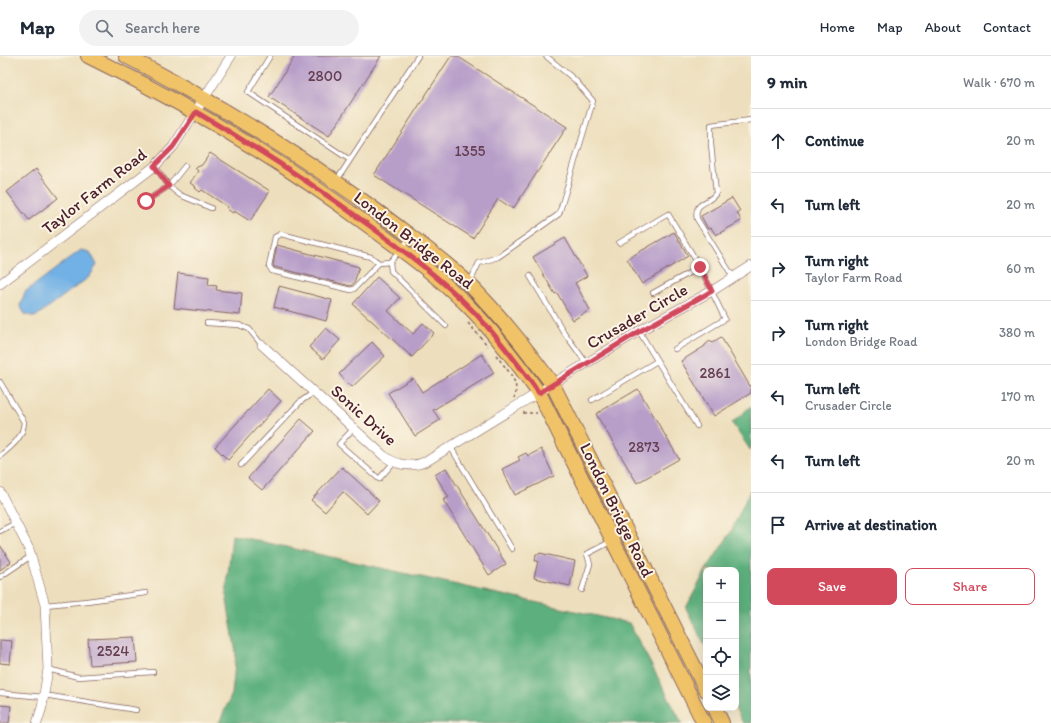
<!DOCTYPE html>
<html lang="en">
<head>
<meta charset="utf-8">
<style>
	:root { --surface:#fff; --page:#f2f2f3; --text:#1f2937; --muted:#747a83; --line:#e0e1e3; --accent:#d1495b }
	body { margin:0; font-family:Itim,sans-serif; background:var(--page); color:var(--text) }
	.controls { position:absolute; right:12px; bottom:12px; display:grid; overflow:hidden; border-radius:8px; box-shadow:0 4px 16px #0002 }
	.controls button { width:36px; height:36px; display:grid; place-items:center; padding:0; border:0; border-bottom:1px solid var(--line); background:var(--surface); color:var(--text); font:20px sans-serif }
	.stop { position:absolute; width:12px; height:12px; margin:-9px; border:3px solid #d1495b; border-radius:50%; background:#fff }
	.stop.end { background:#d1495b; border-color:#fff; box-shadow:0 1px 4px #0008 }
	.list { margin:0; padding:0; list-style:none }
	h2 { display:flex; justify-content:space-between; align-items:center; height:52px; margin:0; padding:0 16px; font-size:17px }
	h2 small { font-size:13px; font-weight:400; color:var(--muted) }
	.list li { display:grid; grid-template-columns:26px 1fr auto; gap:12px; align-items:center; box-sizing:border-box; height:64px; padding:0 16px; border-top:1px solid var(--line) }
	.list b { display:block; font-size:15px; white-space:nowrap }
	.list p { margin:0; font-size:13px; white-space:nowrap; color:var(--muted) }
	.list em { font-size:13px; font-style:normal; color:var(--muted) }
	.actions { display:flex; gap:8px; padding:12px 16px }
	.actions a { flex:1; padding:9px 0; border:1px solid var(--accent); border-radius:8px; text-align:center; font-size:14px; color:var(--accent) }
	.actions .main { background:var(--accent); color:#fff }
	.icon { flex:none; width:22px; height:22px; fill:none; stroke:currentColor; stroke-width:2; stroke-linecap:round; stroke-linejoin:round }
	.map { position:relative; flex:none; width:751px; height:667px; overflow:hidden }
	header { display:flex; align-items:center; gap:24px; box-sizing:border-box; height:56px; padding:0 20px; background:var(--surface); border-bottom:1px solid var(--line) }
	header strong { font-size:19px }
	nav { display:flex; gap:22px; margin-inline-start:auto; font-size:14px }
	.search { width:280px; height:36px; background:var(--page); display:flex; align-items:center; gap:10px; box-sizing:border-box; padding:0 14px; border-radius:22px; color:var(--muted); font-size:15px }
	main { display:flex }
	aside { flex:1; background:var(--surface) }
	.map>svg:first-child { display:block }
	.forest { fill:#5db07e; stroke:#546854 }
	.water { fill:#71b1e5; stroke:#5e6888 }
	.building { fill:#b79ec9 }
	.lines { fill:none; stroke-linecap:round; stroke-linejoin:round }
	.lane-casing { stroke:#83625e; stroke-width:6 }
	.street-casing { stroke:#83625e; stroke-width:10 }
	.primary-casing { stroke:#83625e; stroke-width:16 }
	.path { stroke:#83625e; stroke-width:1.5; stroke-dasharray:3 3; stroke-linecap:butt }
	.lane { stroke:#fff; stroke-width:4.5 }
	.street { stroke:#fff; stroke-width:9 }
	.primary { stroke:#f1c369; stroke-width:14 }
	.route { stroke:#d1495b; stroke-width:5 }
	.labels { text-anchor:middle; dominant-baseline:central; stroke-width:4; stroke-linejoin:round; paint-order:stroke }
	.number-label { font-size:15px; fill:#653f52 }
	.street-label { font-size:17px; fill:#4a1f2b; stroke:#fcf5e5 }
</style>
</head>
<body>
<header>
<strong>Map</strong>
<div class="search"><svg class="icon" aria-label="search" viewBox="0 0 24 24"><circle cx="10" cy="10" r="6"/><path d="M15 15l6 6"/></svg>Search here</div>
<nav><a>Home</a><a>Map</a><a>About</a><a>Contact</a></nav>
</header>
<main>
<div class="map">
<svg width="751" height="667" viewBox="0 0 751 667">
	<rect width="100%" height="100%" fill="#fcf5e5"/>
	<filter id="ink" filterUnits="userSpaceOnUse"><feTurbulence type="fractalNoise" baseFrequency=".025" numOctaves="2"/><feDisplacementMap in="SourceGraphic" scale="8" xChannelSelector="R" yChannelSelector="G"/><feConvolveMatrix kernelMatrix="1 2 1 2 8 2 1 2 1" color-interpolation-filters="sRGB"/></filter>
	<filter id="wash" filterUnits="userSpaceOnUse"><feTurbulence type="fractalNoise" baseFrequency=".012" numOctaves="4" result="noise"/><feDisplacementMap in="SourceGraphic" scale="16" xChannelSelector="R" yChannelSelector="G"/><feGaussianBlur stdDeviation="0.9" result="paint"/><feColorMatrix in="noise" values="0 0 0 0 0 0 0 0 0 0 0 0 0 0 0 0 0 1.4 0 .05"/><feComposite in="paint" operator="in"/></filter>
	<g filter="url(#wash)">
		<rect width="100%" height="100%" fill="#eddfbd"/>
		<path class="forest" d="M 751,350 L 751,395 L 732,367 Z
			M 751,432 L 751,667 L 743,667 L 735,652 L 736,514 L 706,514 L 731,476 Z
			M 232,479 L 629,567 L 682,667 L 219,667 L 232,638 L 236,597 L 226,539 Z
			M 706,514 L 706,592 L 686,552 Z"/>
		<path class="water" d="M 81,194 L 90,196 L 97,209 L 89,221 L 35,261 L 25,258 L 20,250 L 25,236 Z"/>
		<g id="blocks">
			<path class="building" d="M 295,0 L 381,0 L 329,80 L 269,41 Z
				M 451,0 L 457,0 L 567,71 L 513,153 L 498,143 L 473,182 L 374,119 Z
				M 210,97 L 270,135 L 250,165 L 234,155 L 233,157 L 227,153 L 228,151 L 202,134 L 200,136 L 195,132 L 196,131 L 190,127 L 198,115 L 195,112 L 202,109 Z
				M 36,113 L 58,142 L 29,164 L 7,136 Z
				M 732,142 L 740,155 L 737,156 L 741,165 L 716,179 L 711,172 L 708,173 L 701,160 Z
				M 674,176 L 688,200 L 642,228 L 627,203 Z
				M 565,182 L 587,220 L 575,227 L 590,254 L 573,264 L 557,237 L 555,238 L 533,201 Z
				M 277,189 L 359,211 L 354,227 L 351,230 L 274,211 L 273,209 Z
				M 178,217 L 209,221 L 208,229 L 217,230 L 216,234 L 242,237 L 240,259 L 174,252 Z
				M 377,221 L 400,242 L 388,255 L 413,278 L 423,267 L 434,277 L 412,301 L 353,248 Z
				M 279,230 L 332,244 L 326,265 L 274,251 Z
				M 326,272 L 340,284 L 323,303 L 309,291 Z
				M 721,281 L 751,332 L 751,337 L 714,360 L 681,305 L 705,290 L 705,289 L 710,285 L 712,287 Z
				M 372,286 L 385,300 L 352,331 L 339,318 Z
				M 482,298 L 494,317 L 433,354 L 440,364 L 415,380 L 388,337 L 413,322 L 422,336 Z
				M 268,333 L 281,345 L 228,404 L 215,391 Z
				M 638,333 L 679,403 L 637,427 L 596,358 Z
				M 301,363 L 315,375 L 262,434 L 248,422 Z
				M 541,393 L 554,420 L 515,439 L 502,413 L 520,404 L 518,401 L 526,397 L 528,400 Z
				M 342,411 L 379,445 L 367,458 L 343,436 L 325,456 L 311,444 Z
				M 446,412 L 506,508 L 489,519 L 443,444 L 449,441 L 435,419 Z
				M 0,489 L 11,506 L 0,514 Z
				M 540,497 L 575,505 L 570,530 L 534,522 L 538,505 L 535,505 L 536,498 L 540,498 Z
				M 135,581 L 137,606 L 90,609 L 88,583 Z
				M 0,584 L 12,585 L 10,608 L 0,607 Z
				M 0,649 L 11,650 L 9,667 L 0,667 Z"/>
		</g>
	</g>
	<g filter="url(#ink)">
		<use href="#blocks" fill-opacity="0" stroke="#83625e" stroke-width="1"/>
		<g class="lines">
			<g class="lane-casing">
				<path id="lane" d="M 270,0 L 248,36 L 350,104 L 418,0
					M 155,110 L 169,130 L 185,110
					M 337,124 L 350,104
					M 146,145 L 169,130 L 180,139 L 211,152
					M 619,187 L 668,158 L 700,211 L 725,263 L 675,293
					M 390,206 L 391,215 L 446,270
					M 379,207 L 371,201 L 281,178 L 275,181 L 269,210 L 272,215 L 351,234 L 354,233 L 379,207 L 390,206 L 410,182
					M 530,220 L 563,275 L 587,308
					M 733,221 L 697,163 C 693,145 710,148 716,137 L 711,88 L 711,69 L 751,64
					M 470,226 L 479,207 L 498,201 L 559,158 L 593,45 L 575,24 L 546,0
					M 653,237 L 700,211
					M 207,267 L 239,269 L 249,273 L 262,289
					M 639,275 L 697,370
					M 0,326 L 24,366 C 23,382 12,390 0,400
					M 592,344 L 657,305
					M 354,372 L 339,388 L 379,423 L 394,406
					M 450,390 L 512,493
					M 241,409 L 300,346 L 314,336
					M 0,475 L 16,467
					M 0,521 L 31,500
					M 582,534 L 590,508 L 587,498 L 610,486
					M 45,549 L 87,545 L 146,537
					M 48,613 L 78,621 L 153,616
					M 0,637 L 44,641
					M 44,639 L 136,654"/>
			</g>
			<g class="street-casing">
				<path id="street" d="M 0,228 L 155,110 L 173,91 L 231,0
					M 262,289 L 384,400 C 398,410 412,412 427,405 L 639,275 L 712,235 L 751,210
					M 0,436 L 29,493 L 45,549 L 48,613 L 42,651 L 37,667"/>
			</g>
			<g class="primary-casing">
				<path id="primary" d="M 88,0 C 185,47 278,103 365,167 C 403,195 442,222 475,257 C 498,282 519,309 539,337 L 704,667
					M 126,0 C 216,47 303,100 385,161 C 414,183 444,204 470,229 C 501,260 527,294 553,329 L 706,634
					M 715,652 L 722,667"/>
			</g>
			<path class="path" d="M 468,267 L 488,290
				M 496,299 C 504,311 522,326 514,342
				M 523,357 L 537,357"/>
			<use href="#lane" class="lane"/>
			<use href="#street" class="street"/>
			<use href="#primary" class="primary"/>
		</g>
	</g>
	<g class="lines" filter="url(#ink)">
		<path class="route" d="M 146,145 L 169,130 L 154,110 L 173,91 L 196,56 C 256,91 314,129 370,170 C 407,197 443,224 475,257 C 498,282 519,309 539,337 L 640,275 L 712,235 L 700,211"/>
	</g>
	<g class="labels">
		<g class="number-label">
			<text x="325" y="20">2800</text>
			<text x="470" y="95">1355</text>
			<text x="715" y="317">2861</text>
			<text x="644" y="391">2873</text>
			<text x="113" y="595">2524</text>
		</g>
		<g class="street-label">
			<text transform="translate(94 135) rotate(-38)">Taylor Farm Road</text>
			<text transform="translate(414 184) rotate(38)">London Bridge Road</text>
			<text transform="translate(637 260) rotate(-30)">Crusader Circle</text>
			<text transform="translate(364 359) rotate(42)">Sonic Drive</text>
			<text transform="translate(617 454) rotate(64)">London Bridge Road</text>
		</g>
	</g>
</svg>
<div class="controls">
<button>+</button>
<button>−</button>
<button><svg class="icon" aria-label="locate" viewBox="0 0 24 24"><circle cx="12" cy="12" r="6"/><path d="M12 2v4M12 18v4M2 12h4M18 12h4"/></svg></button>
<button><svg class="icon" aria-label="layers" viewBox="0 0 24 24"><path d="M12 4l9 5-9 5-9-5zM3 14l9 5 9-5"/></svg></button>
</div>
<div class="stop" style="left:146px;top:145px"></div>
<div class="stop end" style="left:700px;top:211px"></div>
</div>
<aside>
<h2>9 min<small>Walk · 670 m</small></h2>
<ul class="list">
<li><svg class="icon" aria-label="ahead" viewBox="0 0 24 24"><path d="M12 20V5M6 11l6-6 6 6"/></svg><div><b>Continue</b></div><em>20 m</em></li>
<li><svg class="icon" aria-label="left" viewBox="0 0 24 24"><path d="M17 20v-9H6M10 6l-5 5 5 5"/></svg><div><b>Turn left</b></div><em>20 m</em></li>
<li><svg class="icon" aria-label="right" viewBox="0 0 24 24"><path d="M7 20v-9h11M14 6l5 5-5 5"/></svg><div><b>Turn right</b><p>Taylor Farm Road</p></div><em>60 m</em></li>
<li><svg class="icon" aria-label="right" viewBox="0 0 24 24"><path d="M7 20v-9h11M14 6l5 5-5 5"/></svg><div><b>Turn right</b><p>London Bridge Road</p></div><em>380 m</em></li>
<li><svg class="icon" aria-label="left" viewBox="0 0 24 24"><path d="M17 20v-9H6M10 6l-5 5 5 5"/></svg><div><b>Turn left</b><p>Crusader Circle</p></div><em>170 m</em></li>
<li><svg class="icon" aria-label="left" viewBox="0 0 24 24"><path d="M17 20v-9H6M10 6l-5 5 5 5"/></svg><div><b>Turn left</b></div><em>20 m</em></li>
<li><svg class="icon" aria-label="arrive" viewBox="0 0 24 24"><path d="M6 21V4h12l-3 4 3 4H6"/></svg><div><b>Arrive at destination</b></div></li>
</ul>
<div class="actions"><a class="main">Save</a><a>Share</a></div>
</aside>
</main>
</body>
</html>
